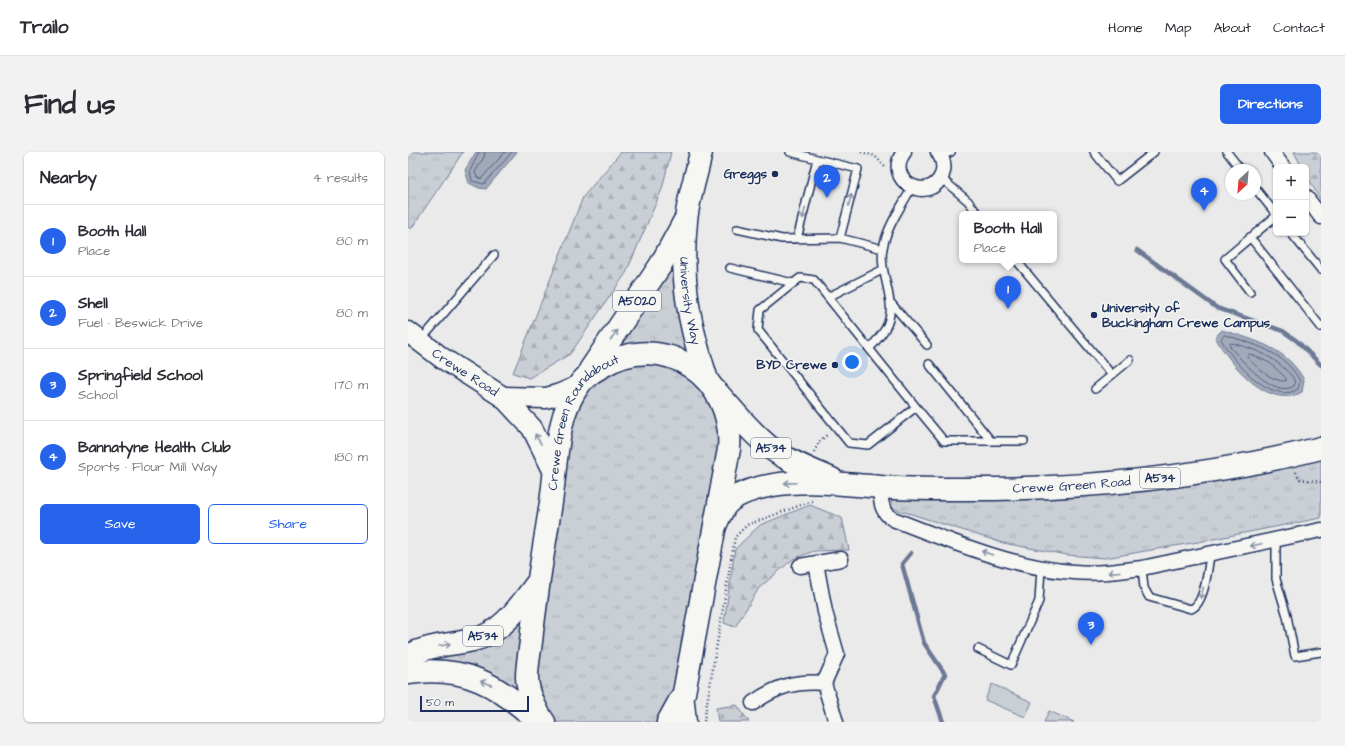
<!DOCTYPE html>
<html lang="en">
<head>
<meta charset="utf-8">
<style>
	:root { --surface:#fff; --page:#f2f2f3; --text:#2b2b33; --muted:#7c7c81; --line:#e1e1e2; --accent:#2563eb }
	body { margin:0; font-family:"Architects Daughter",sans-serif; background:var(--page); color:var(--text) }
	.controls { position:absolute; right:12px; top:12px; display:grid; overflow:hidden; border-radius:6px; box-shadow:0 1px 3px #0004 }
	.controls button { width:36px; height:36px; display:grid; place-items:center; padding:0; border:0; border-bottom:1px solid var(--line); background:var(--surface); color:var(--text); font:20px sans-serif }
	.compass { position:absolute; left:817px; top:12px; width:36px; height:36px; border-radius:50%; background:var(--surface); box-shadow:0 1px 3px #0004; rotate:206deg }
	.scale { position:absolute; left:12px; bottom:10px; width:109px; box-sizing:border-box; padding-left:4px; border:2px solid #1b2f5e; border-top:0; font-size:11px; line-height:14px; white-space:nowrap; color:#1b2f5e; -webkit-text-stroke:3px #f6f6f2; paint-order:stroke }
	.you { position:absolute; left:444px; top:210px; width:14px; height:14px; margin:-10px; border:3px solid #fff; border-radius:50%; background:#1a73e8; box-shadow:0 0 0 6px #1a73e833 }
	.badge { display:grid; place-items:center; width:26px; height:26px; border-radius:50%; background:var(--accent); color:#fff; font-size:13px; font-weight:700 }
	.pin { position:absolute; translate:-50% -33px; filter:drop-shadow(0 1px 2px #0008) }
	.pin::after { content:''; position:absolute; top:21px; width:14px; height:12px; background:inherit; clip-path:polygon(0 0,100% 0,50% 100%) }
	.popup { position:absolute; left:551px; top:59px; width:98px; height:52px; box-sizing:border-box; display:grid; place-content:center; border-radius:6px; background:var(--surface); filter:drop-shadow(0 1px 3px #0005); font-size:13px; white-space:nowrap; color:var(--muted) }
	.popup b { font-size:15px; color:var(--text) }
	.popup::after { content:''; position:absolute; left:50%; top:100%; margin-left:-8px; border:8px solid transparent; border-top-color:var(--surface) }
	.list { margin:0; padding:0; list-style:none }
	h2 { display:flex; justify-content:space-between; align-items:center; height:52px; margin:0; padding:0 16px; font-size:17px }
	h2 small { font-size:13px; font-weight:400; color:var(--muted) }
	.list li { display:grid; grid-template-columns:26px 1fr auto; gap:12px; align-items:center; box-sizing:border-box; height:72px; padding:0 16px; border-top:1px solid var(--line) }
	.list b { display:block; font-size:15px; white-space:nowrap }
	.list p { margin:0; font-size:13px; white-space:nowrap; color:var(--muted) }
	.list em { font-size:13px; font-style:normal; color:var(--muted) }
	.actions { display:flex; gap:8px; padding:12px 16px }
	.actions a { flex:1; padding:9px 0; border:1px solid var(--accent); border-radius:6px; text-align:center; font-size:14px; color:var(--accent) }
	.actions .main { background:var(--accent); color:#fff }
	.map { position:relative; flex:none; width:913px; height:570px; overflow:hidden; border-radius:6px }
	header { display:flex; align-items:center; gap:24px; box-sizing:border-box; height:56px; padding:0 20px; background:var(--surface); border-bottom:1px solid var(--line) }
	header strong { font-size:19px }
	nav { display:flex; gap:22px; margin-inline-start:auto; font-size:14px }
	.intro { display:flex; align-items:center; justify-content:space-between; box-sizing:border-box; height:96px; padding:0 24px }
	h1 { margin:0; font-size:28px }
	.button { padding:10px 18px; border-radius:6px; background:var(--accent); color:#fff; font-size:14px; font-weight:700 }
	main { display:flex; gap:24px; padding:0 24px }
	aside { flex:1; background:var(--surface); border-radius:6px; box-shadow:0 1px 3px #0004 }
	.map>svg:first-child { display:block }
	.grass { fill:url(#grass-tufts); stroke:#727e9a }
	.forest { fill:url(#forest-firs); stroke:#727e9a }
	.pitch { fill:#caced5; stroke:#727e9a }
	.water { fill:#a2aaba; stroke:#6c7995 }
	.lines { fill:none; stroke-linecap:round; stroke-linejoin:round }
	.shore { stroke:#516083; stroke-width:1 }
	.stream { stroke:#6c7995; stroke-width:4.5 }
	.service-casing { stroke:#1b2f5e; stroke-width:10 }
	.minor-casing { stroke:#1b2f5e; stroke-width:17 }
	.tertiary-casing { stroke:#1b2f5e; stroke-width:21 }
	.secondary-casing { stroke:#1b2f5e; stroke-width:23 }
	.primary-casing { stroke:#1b2f5e; stroke-width:25 }
	.trunk-casing { stroke:#1b2f5e; stroke-width:25 }
	.path { stroke:#1b2f5e; stroke-width:2.5; stroke-dasharray:1 3; stroke-linecap:butt }
	.service { stroke:#f6f6f2; stroke-width:7 }
	.minor { stroke:#f6f6f2; stroke-width:14 }
	.tertiary { stroke:#f6f6f2; stroke-width:18 }
	.secondary { stroke:#f6f6f2; stroke-width:20 }
	.primary { stroke:#f6f6f2; stroke-width:22 }
	.trunk { stroke:#f6f6f2; stroke-width:22 }
	.oneway { stroke:#8892a8 }
	.poi-dot { fill:#1b2f5e; stroke:#f6f6f2; stroke-width:1.5 }
	.labels { text-anchor:middle; dominant-baseline:central; stroke-width:3; stroke-linejoin:round; paint-order:stroke }
	.shield { fill:#f6f6f2; stroke:#5d6b8a; stroke-width:1 }
	.shield-label { font-size:12px; font-weight:bold; fill:#1b2f5e }
	.poi-label { font-size:13px; font-weight:bold; fill:#1b2f5e; stroke:#f6f6f2; text-anchor:end }
	.street-label { font-size:13px; fill:#1b2f5e; stroke:#f6f6f2 }
</style>
</head>
<body>
<header>
<strong>Trailo</strong>
<nav><a>Home</a><a>Map</a><a>About</a><a>Contact</a></nav>
</header>
<div class="intro"><h1>Find us</h1><a class="button">Directions</a></div>
<main>
<aside>
<h2>Nearby<small>4 results</small></h2>
<ul class="list">
<li><span class="badge">1</span><div><b>Booth Hall</b><p>Place</p></div><em>80 m</em></li>
<li><span class="badge">2</span><div><b>Shell</b><p>Fuel · Beswick Drive</p></div><em>80 m</em></li>
<li><span class="badge">3</span><div><b>Springfield School</b><p>School</p></div><em>170 m</em></li>
<li><span class="badge">4</span><div><b>Bannatyne Health Club</b><p>Sports · Flour Mill Way</p></div><em>180 m</em></li>
</ul>
<div class="actions"><a class="main">Save</a><a>Share</a></div>
</aside>
<div class="map">
<svg width="913" height="570" viewBox="0 0 913 570">
	<defs>
		<pattern id="grass-tufts" width="24" height="20" patternUnits="userSpaceOnUse"><rect width="24" height="20" fill="#caced5"/><path d="M3 7l-1-3M5 7V3M7 7l1-3M15 17l-1-3M17 17v-4M19 17l1-3" fill="none" stroke="#adb1b9"/></pattern>
		<pattern id="forest-firs" width="22" height="20" patternUnits="userSpaceOnUse"><rect width="22" height="20" fill="#caced5"/><path d="M5 1l3.5 6h-7zM16 11l3.5 6h-7z" fill="#adb1b9"/></pattern>
	</defs>
	<rect width="100%" height="100%" fill="#e9eae9"/>
	<filter id="ink" filterUnits="userSpaceOnUse"><feTurbulence type="fractalNoise" baseFrequency=".025" numOctaves="2"/><feDisplacementMap in="SourceGraphic" scale="8" xChannelSelector="R" yChannelSelector="G"/><feConvolveMatrix kernelMatrix="1 2 1 2 8 2 1 2 1" color-interpolation-filters="sRGB"/></filter>
	<g filter="url(#ink)">
		<path class="grass" d="M 0,0 L 55,0 L 3,77 L 0,75 Z
			M 277,72 L 277,129 L 318,260 L 260,570 L 131,570 L 109,550 L 10,520 L 9,499 L 66,488 L 130,429 L 155,267 Z
			M 913,302 L 913,366 L 790,390 L 697,406 L 659,403 L 595,391 L 484,356 L 483,346 Z"/>
		<path class="forest" d="M 213,0 L 263,0 L 254,37 L 218,121 L 162,202 L 121,226 L 105,221 L 175,45 Z
			M 886,0 L 913,0 L 913,49 L 898,22 L 898,15 L 894,15 Z
			M 402,353 L 434,366 L 441,398 L 406,399 L 385,407 L 351,436 L 327,475 L 316,471 L 327,397 L 352,373 Z
			M 329,553 L 341,570 L 310,570 L 308,556 Z"/>
		<path class="pitch" d="M 584,532 L 624,550 L 617,565 L 577,548 Z
			M 641,559 L 666,570 L 636,570 Z"/>
		<path class="water" d="M 68,0 L 109,0 L 78,37 L 71,36 L 61,31 L 57,18 Z
			M 814,178 C 847,188 879,196 896,228 L 894,240 C 860,259 822,212 807,185 Z"/>
		<g class="lines">
			<path class="shore" d="M 71,0 L 62,19 L 64,29 L 76,32 L 104,0
				M 77,0 L 76,5 L 67,20 L 69,25 L 73,27 L 97,0
				M 817,183 C 846,192 877,200 892,229 L 890,237 C 864,254 823,208 813,187 Z
				M 824,191 C 846,197 861,202 878,218 C 883,223 888,227 886,234 C 866,247 834,208 822,195 L 822,192 Z
				M 842,202 L 862,211 L 878,226 L 878,229 C 864,230 848,215 839,205 Z"/>
			<path class="stream" d="M 729,98 L 809,156 L 875,179 L 889,189 L 913,213
				M 503,401 L 494,412 L 516,491 L 537,522 L 526,544 L 535,570"/>
			<g class="service-casing">
				<path id="service" d="M 382,0 L 409,7
					M 686,0 L 709,29 L 746,0
					M 819,0 L 833,18
					M 533,4 L 543,0
					M 533,26 L 560,49 L 570,62
					M 847,36 L 868,62
					M 329,77 L 374,87 L 432,86 L 475,97
					M 883,81 L 913,118
					M 842,85 L 913,175
					M 389,87 L 409,7 L 450,17 L 432,86
					M 608,108 L 704,223
					M 322,116 L 385,131
					M 392,126 L 406,128 L 508,255 L 460,293 L 441,291 L 350,178 L 352,158 Z
					M 842,140 L 817,107 L 868,64
					M 420,145 L 474,118
					M 483,151 L 519,193
					M 13,188 L 86,103
					M 462,196 C 467,190 473,184 477,177 C 492,152 470,123 475,96 C 479,74 494,54 504,35
					M 521,212 L 583,289
					M 687,237 L 722,208
					M 508,255 L 536,289 L 616,289
					M 868,388 L 868,427 L 879,464 L 887,504 L 913,500
					M 734,416 L 736,436 L 741,445 L 783,457 C 797,452 800,416 802,403
					M 570,497 L 603,513 L 631,449 L 633,416"/>
			</g>
			<g class="minor-casing">
				<path id="minor" d="M 496,0 C 475,29 521,53 534,23 C 537,15 535,7 530,0
					M 864,0 L 875,15
					M 898,45 L 913,65
					M 473,335 C 472,348 473,360 485,367 C 539,388 609,417 666,420 C 689,422 711,419 734,416 L 913,378
					M 408,411 L 417,460 L 429,502 L 416,531 L 428,570
					M 392,414 L 433,407
					M 345,551 C 369,534 387,529 416,531"/>
			</g>
			<g class="tertiary-casing">
				<path id="tertiary" d="M 276,541 L 279,570"/>
			</g>
			<g class="secondary-casing">
				<g id="secondary">
					<path id="s1" d="M 0,180 L 34,206 L 95,245 L 124,276 L 147,322"/>
					<path d="M 95,245 L 138,246 L 152,242 L 171,234"/>
				</g>
			</g>
			<g class="primary-casing">
				<g id="primary">
					<path d="M 308,239 C 326,259 343,281 364,297 C 382,310 403,318 424,327"/>
					<path id="s2" d="M 307,374 C 310,368 313,360 317,354 C 327,341 349,336 365,333 C 398,327 439,332 472,335 C 497,337 522,337 547,337 C 670,338 794,326 913,296"/>
				</g>
			</g>
			<g class="trunk-casing">
				<g id="trunk">
					<path id="s3" d="M 293,0 C 289,22 280,46 278,69 C 272,128 281,172 299,228"/>
					<path d="M 182,218 L 252,114 L 276,70"/>
					<path d="M 0,504 C 20,493 43,493 65,488 C 95,481 113,452 130,430"/>
					<path d="M 0,521 C 58,513 90,533 131,570"/>
					<path id="s4" d="M 136,570 C 128,559 119,539 119,525 C 119,510 123,495 124,480 C 129,439 135,398 142,357 C 147,328 147,296 155,267 C 158,255 167,236 176,227 C 181,222 187,218 193,215 C 256,176 327,226 321,297 L 276,541 L 260,570"/>
				</g>
			</g>
			<path class="path" d="M 453,0 L 467,4 L 478,16
				M 406,300 L 411,290 L 420,282
				M 888,320 L 892,327 L 913,330
				M 296,569 L 327,385 L 339,373 L 404,349"/>
			<use href="#service" class="service"/>
			<use href="#minor" class="minor"/>
			<use href="#tertiary" class="tertiary"/>
			<use href="#secondary" class="secondary"/>
			<use href="#primary" class="primary"/>
			<use href="#trunk" class="trunk"/>
		</g>
		<defs><path id="oneway-shaft" d="M-6 0H5M1.5-3L5.5 0L1.5 3" fill="none" stroke-width="1.6" stroke-linecap="round" stroke-linejoin="round"/></defs>
		<g class="oneway">
			<use href="#oneway-shaft" transform="translate(442 48) rotate(-76)"/>
			<use href="#oneway-shaft" transform="translate(396 61) rotate(104)"/>
			<use href="#oneway-shaft" transform="translate(206 183) rotate(-55)"/>
			<use href="#oneway-shaft" transform="translate(130 287) rotate(-121)"/>
			<use href="#oneway-shaft" transform="translate(382 331) rotate(178)"/>
			<use href="#oneway-shaft" transform="translate(848 393) rotate(168)"/>
			<use href="#oneway-shaft" transform="translate(579 401) rotate(-161)"/>
			<use href="#oneway-shaft" transform="translate(706 420) rotate(175)"/>
			<use href="#oneway-shaft" transform="translate(794 441) rotate(104)"/>
			<use href="#oneway-shaft" transform="translate(37 493) rotate(-9)"/>
			<use href="#oneway-shaft" transform="translate(78 531) rotate(-158)"/>
		</g>
	</g>
	<g class="poi-dot">
		<circle cx="367" cy="22" r="4"/>
		<circle cx="686" cy="163" r="4"/>
		<circle cx="427" cy="213" r="4"/>
	</g>
	<g class="labels">
		<g class="shield">
			<rect x="205" y="139" width="48" height="20" rx="3"/>
			<rect x="343" y="286" width="40" height="20" rx="3"/>
			<rect x="732" y="316" width="40" height="20" rx="3"/>
			<rect x="55" y="474" width="40" height="20" rx="3"/>
		</g>
		<g class="shield-label">
			<text x="229" y="149">A5020</text>
			<text x="363" y="296">A534</text>
			<text x="752" y="326">A534</text>
			<text x="75" y="484">A534</text>
		</g>
		<g class="poi-label">
			<text x="359" y="22">Greggs</text>
			<text x="694" y="156" text-anchor="start">University of<tspan x="694" dy="15">Buckingham Crewe Campus</tspan></text>
			<text x="419" y="213">BYD Crewe</text>
		</g>
		<g class="street-label">
			<text stroke="none"><textPath href="#s3" startOffset="151">University Way</textPath></text>
			<text stroke="none"><textPath href="#s1" startOffset="70">Crewe Road</textPath></text>
			<text stroke="none"><textPath href="#s4" startOffset="316">Crewe Green Roundabout</textPath></text>
			<text stroke="none"><textPath href="#s2" startOffset="375">Crewe Green Road</textPath></text>
		</g>
	</g>
</svg>
<div class="controls">
<button>+</button>
<button>−</button>
</div>
<svg class="compass" viewBox="-18 -18 36 36"><path d="M0-13l5 13h-10z" fill="#e53935"/><path d="M0 13l5-13h-10z" fill="#7c7c81"/></svg>
<div class="scale">50 m</div>
<div class="you"></div>
<div class="pin badge" style="left:600px;top:157px">1</div>
<div class="popup"><b>Booth Hall</b>Place</div>
<div class="pin badge" style="left:419px;top:46px">2</div>
<div class="pin badge" style="left:683px;top:493px">3</div>
<div class="pin badge" style="left:796px;top:59px">4</div>
</div>
</main>
</body>
</html>
